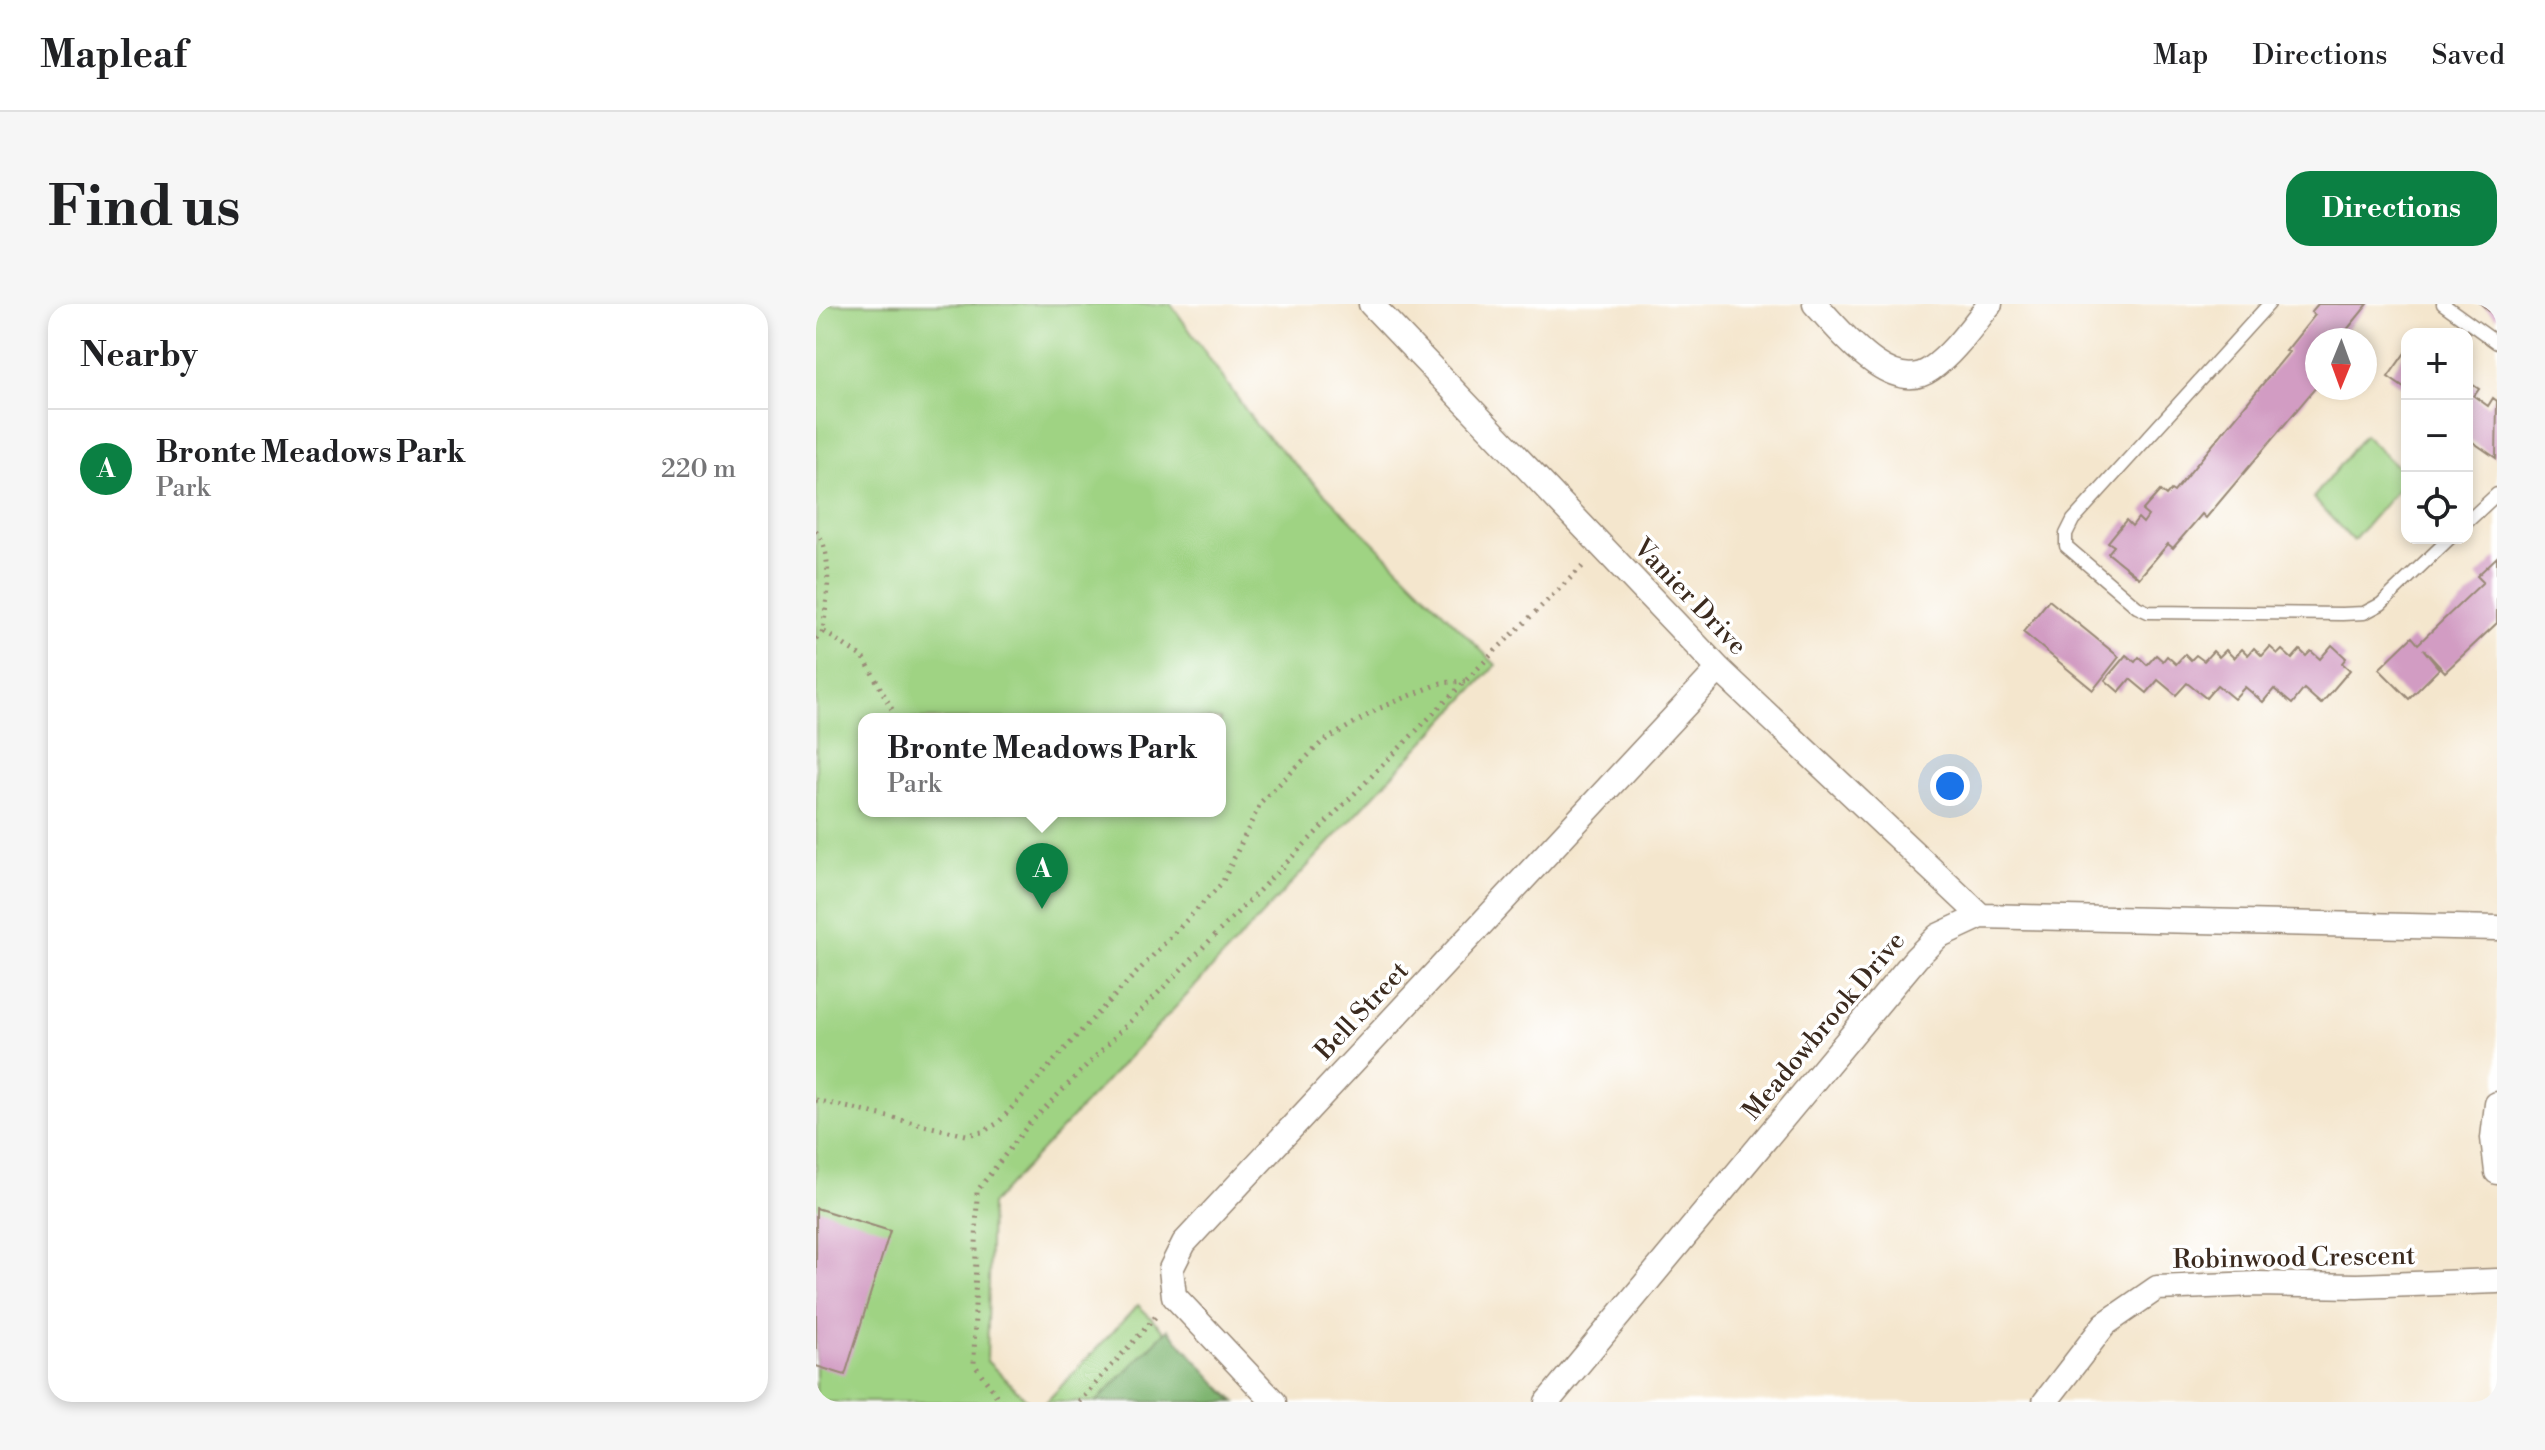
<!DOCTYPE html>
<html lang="en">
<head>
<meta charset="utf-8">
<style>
	:root { --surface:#fff; --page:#f6f6f6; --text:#202124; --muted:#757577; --line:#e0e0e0; --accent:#0b8043 }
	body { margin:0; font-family:"Libre Bodoni",serif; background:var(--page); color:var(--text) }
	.controls { position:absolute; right:24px; top:24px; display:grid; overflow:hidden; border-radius:16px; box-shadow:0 4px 12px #0003 }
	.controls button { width:72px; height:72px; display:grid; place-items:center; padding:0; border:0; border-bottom:2px solid var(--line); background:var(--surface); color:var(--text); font:40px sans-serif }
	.compass { position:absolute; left:1489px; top:24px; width:72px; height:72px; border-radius:50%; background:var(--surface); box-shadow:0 4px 12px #0003; rotate:181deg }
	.you { position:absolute; left:1134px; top:482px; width:28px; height:28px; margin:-20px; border:6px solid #fff; border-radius:50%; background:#1a73e8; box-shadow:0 0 0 12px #1a73e833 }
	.badge { display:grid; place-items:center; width:52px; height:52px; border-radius:50%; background:var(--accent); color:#fff; font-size:26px; font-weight:700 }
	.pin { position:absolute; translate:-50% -66px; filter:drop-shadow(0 2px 4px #0008) }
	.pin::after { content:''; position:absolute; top:42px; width:28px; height:24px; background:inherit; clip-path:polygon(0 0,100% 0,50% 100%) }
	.popup { position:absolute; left:42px; top:409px; width:368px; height:104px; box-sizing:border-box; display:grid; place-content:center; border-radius:16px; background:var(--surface); filter:drop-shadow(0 2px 6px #0005); font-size:26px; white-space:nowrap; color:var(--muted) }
	.popup b { font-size:30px; color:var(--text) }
	.popup::after { content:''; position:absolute; left:50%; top:100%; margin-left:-16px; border:16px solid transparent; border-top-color:var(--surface) }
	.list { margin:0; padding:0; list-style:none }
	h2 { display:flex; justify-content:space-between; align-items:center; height:104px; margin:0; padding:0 32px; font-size:34px }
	h2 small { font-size:26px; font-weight:400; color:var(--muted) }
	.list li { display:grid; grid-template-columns:52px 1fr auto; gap:24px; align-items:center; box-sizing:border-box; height:120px; padding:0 32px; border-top:2px solid var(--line) }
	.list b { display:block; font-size:30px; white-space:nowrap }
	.list p { margin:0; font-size:26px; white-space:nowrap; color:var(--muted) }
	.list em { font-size:26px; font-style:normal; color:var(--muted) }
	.icon { flex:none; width:44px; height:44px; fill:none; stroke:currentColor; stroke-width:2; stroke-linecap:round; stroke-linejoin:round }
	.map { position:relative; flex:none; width:1681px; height:1098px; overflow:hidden; border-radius:24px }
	header { display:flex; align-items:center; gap:48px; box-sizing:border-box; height:112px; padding:0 40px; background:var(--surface); border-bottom:2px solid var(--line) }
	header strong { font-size:38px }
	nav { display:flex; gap:44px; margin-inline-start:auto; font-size:28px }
	.intro { display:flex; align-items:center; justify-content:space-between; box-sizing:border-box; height:192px; padding:0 48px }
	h1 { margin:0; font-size:56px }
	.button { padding:20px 36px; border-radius:24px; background:var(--accent); color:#fff; font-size:28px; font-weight:700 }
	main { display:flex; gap:48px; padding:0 48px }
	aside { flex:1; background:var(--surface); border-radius:24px; box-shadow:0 4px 12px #0003 }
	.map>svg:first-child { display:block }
	.green { fill:#9fd383; stroke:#6d7e50; stroke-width:2; fill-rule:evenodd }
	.forest { fill:#7fb571; stroke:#5d7048; stroke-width:2 }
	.building { fill:#d29cc3 }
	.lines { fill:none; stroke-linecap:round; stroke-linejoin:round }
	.lane-casing { stroke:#988876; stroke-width:15 }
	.street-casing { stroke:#988876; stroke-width:27 }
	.path { stroke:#988876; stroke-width:5; stroke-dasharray:2 6; stroke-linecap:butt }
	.lane { stroke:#fff; stroke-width:12 }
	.street { stroke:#fff; stroke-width:24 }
	.labels { text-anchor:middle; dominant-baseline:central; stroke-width:7; stroke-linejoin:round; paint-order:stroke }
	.street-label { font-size:26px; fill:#3b2a1e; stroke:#fff }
</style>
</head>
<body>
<header>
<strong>Mapleaf</strong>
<nav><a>Map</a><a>Directions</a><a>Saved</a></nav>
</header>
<div class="intro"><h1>Find us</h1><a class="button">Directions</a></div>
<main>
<aside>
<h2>Nearby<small></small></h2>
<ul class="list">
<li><span class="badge">A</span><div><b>Bronte Meadows Park</b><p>Park</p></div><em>220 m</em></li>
</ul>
</aside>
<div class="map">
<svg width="1681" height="1098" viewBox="0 0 1681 1098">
	<rect width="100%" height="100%" fill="#fff"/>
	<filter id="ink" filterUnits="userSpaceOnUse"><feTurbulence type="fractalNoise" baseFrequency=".0125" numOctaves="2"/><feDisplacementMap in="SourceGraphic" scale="16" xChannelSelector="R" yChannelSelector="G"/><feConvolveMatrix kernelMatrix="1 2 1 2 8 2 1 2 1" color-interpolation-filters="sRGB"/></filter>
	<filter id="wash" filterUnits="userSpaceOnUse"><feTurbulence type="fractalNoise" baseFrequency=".006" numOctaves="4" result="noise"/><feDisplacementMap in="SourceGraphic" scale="32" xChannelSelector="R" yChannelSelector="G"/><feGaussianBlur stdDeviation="1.8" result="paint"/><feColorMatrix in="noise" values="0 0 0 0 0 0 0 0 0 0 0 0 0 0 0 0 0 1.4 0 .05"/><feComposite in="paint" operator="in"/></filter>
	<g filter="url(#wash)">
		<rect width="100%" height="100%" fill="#f4e6cd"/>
		<path class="green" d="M 0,0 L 355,0 L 441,122 L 680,361 L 175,900 L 171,1057 L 213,1098 L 0,1098 ZM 48,415 L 404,415 L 404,507 L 48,507 Z
			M 1548,131 L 1591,172 L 1591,175 L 1537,237 L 1497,194 Z
			M 322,1001 L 420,1098 L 230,1098 Z"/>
		<path class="forest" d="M 352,1025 L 418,1098 L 280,1098 Z"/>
		<g id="blocks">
			<path class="building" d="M 1502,0 L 1552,0 L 1525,33 L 1530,36 L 1501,36 L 1501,72 L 1490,63 L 1501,74 L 1501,82 L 1390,214 L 1386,210 L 1357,244 L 1352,240 L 1323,274 L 1292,249 L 1298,242 L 1292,238 L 1310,216 L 1316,222 L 1322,214 L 1327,219 L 1332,212 L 1326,207 L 1344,187 L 1350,192 L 1355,186 L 1358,188 L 1473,48 L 1470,47 L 1499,11 L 1495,8 Z
				M 1665,0 L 1681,0 L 1681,14 Z
				M 1591,46 L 1591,86 L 1572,73 Z
				M 1651,77 L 1663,85 L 1658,92 L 1672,102 L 1677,94 L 1681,97 L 1680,154 L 1651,134 Z
				M 1681,253 L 1681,319 L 1629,368 L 1607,345 L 1623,365 L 1593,395 L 1563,365 L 1596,333 L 1602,340 L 1667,278 L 1661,272 Z
				M 1233,296 L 1303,353 L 1277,386 L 1207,328 Z
				M 1516,341 L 1530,354 L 1526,359 L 1534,366 L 1505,400 L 1488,385 L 1476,400 L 1458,385 L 1447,398 L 1429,383 L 1418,395 L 1401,381 L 1390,394 L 1371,379 L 1360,391 L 1342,376 L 1331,389 L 1314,375 L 1303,388 L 1289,376 L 1310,351 L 1319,358 L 1323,353 L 1331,361 L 1340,351 L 1347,357 L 1351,352 L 1360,360 L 1369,350 L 1375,356 L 1380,351 L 1388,357 L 1397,347 L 1403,353 L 1410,346 L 1418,354 L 1426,345 L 1432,351 L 1438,344 L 1446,352 L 1454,343 L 1462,350 L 1466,346 L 1476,355 L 1484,346 L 1490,352 L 1495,347 L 1504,355 Z
				M 0,904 L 74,927 L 29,1071 L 0,1062 Z"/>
		</g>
	</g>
	<g filter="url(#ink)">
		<use href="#blocks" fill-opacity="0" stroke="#988876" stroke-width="2"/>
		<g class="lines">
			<g class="lane-casing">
				<path id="lane" d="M 1453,0 L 1257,216 L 1250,230 L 1250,242 L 1321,303 L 1332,308 L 1526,310 L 1548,309 L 1565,300 L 1634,234
					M 1627,0 L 1681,39
					M 1651,218 L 1681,190"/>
			</g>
			<g class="street-casing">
				<path id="street" d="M 555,0 L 903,365 L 1165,612
					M 999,0 C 1023,25 1075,94 1115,65 C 1138,49 1156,22 1174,0
					M 1681,800 L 1677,834 L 1681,868
					M 458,1098 L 358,992 L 355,965 L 368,939 L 903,365
					M 731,1098 L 1100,654 L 1122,632 L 1165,612 L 1681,624
					M 1229,1098 L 1289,1020 L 1341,984 L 1441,980 L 1541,982 L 1681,977"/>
			</g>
			<path class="path" d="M 0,227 C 19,250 10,299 7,327 L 48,354 L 78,409
				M 0,335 L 7,327
				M 0,796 L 150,831 L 166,828 L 182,819 L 265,727 L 406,579 L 445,498 L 506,438 L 564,404 L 625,379 L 649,377
				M 0,1096 L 7,1098
				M 185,1098 L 158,1060 L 161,887 L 213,820 L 678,348 L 770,259
				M 263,1098 L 342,1010"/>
			<use href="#lane" class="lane"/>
			<use href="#street" class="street"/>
		</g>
	</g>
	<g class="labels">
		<g class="street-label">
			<text transform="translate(874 293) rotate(46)">Vanier Drive</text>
			<text transform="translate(546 707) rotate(-47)">Bell Street</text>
			<text transform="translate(1008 722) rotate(-50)">Meadowbrook Drive</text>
			<text transform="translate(1478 954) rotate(-1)">Robinwood Crescent</text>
		</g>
	</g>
</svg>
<div class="controls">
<button>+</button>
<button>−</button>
<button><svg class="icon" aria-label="locate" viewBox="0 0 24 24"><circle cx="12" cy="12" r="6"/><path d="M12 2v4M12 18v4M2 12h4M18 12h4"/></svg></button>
</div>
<svg class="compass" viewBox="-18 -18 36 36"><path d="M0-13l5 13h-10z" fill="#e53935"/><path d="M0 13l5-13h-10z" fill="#757577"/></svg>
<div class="you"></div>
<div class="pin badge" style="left:226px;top:605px">A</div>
<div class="popup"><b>Bronte Meadows Park</b>Park</div>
</div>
</main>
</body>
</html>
